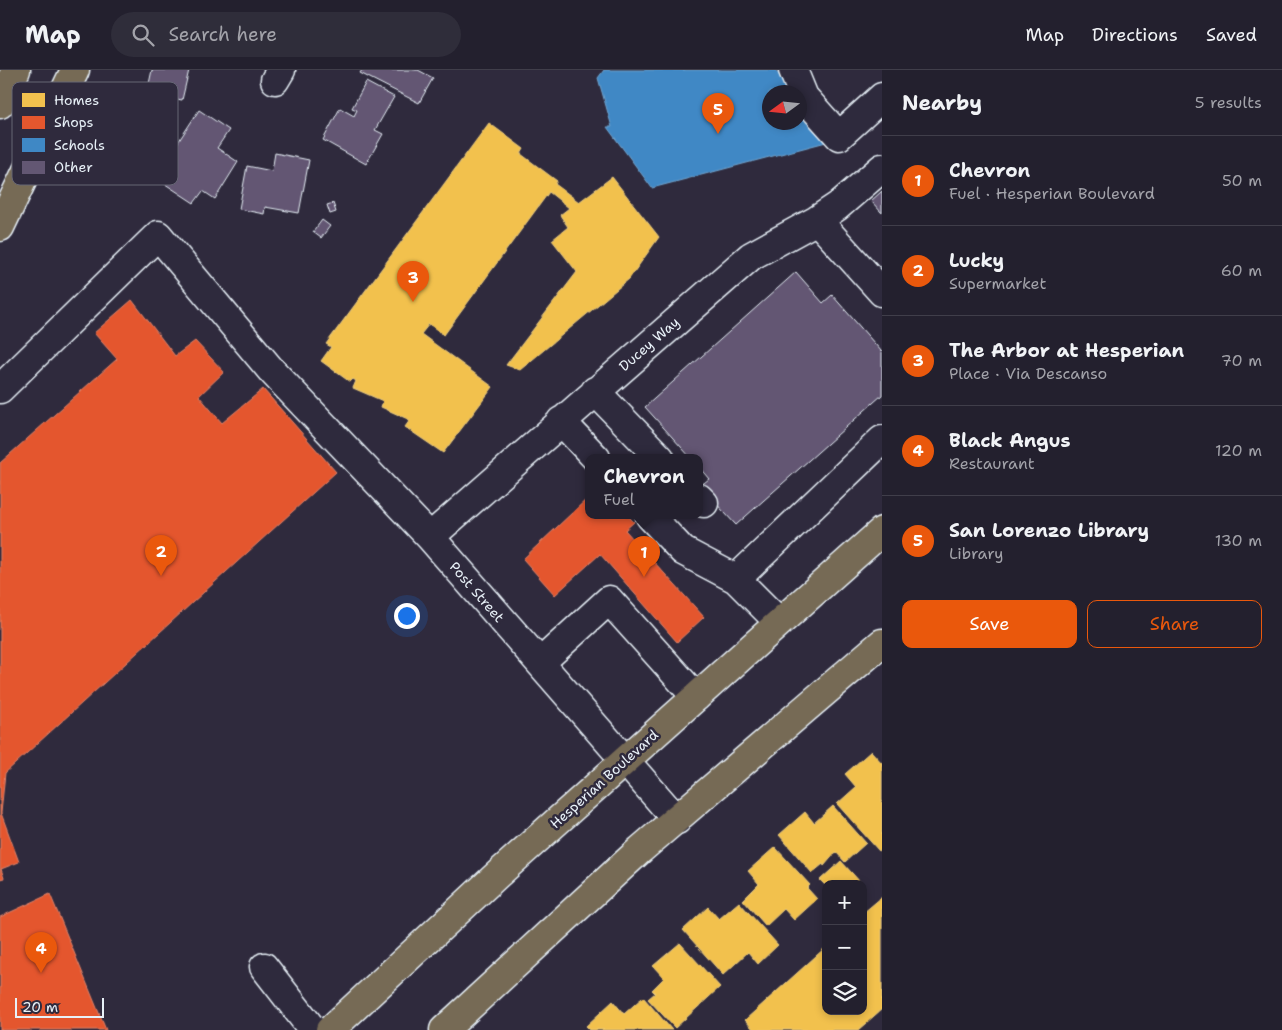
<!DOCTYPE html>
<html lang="en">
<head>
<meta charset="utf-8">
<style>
	:root { --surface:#23202e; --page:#2f2d3a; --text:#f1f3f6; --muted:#a3a3aa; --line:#403e4a; --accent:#ea580c }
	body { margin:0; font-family:"Shantell Sans",sans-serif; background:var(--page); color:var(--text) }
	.controls { position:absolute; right:15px; bottom:15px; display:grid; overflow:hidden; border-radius:10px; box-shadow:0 2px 8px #0003 }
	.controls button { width:45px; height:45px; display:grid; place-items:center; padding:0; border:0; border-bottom:1px solid var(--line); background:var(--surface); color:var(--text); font:25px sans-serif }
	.compass { position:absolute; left:762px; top:15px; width:45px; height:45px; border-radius:50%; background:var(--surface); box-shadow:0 2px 8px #0003; rotate:255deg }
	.scale { position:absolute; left:15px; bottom:12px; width:89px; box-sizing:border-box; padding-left:5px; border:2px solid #e8f1f8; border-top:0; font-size:14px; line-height:18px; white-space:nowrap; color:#e8f1f8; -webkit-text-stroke:4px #2f2a3d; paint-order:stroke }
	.you { position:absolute; left:406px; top:545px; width:18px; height:18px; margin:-12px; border:4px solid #fff; border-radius:50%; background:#1a73e8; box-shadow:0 0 0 8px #1a73e833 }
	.badge { display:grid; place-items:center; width:32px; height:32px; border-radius:50%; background:var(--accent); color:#fff; font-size:16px; font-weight:700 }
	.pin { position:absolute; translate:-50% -41px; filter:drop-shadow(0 1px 2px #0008) }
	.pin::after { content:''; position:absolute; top:26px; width:18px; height:15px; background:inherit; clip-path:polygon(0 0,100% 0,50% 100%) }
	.popup { position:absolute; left:585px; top:384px; width:118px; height:65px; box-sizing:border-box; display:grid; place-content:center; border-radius:10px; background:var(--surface); filter:drop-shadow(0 1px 4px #0005); font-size:16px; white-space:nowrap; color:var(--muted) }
	.popup b { font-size:19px; color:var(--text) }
	.popup::after { content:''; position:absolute; left:50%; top:100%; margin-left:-10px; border:10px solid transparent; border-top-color:var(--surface) }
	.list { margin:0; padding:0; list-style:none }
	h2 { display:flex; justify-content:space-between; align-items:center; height:65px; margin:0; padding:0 20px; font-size:21px }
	h2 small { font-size:16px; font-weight:400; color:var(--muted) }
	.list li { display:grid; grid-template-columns:32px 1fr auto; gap:15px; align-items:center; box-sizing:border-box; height:90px; padding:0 20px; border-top:1px solid var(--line) }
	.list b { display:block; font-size:19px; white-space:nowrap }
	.list p { margin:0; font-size:16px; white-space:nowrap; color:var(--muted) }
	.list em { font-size:16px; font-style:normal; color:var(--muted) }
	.actions { display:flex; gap:10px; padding:15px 20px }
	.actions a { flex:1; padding:11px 0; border:1px solid var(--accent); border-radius:10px; text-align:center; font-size:18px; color:var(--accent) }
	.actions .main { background:var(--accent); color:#fff }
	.icon { flex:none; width:28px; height:28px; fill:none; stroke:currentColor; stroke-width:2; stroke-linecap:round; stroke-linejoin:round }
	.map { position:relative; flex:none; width:882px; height:960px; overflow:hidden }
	header { display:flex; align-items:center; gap:30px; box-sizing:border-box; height:70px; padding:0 25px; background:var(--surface); border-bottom:1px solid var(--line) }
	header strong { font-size:24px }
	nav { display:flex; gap:28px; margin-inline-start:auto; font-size:18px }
	.search { width:350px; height:45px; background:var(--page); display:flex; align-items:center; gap:12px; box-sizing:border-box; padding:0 18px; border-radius:28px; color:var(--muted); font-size:19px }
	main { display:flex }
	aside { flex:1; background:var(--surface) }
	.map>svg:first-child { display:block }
	.homes { fill:#f2c14e; stroke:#efcf81 }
	.shops { fill:#e4572e; stroke:#e5856b }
	.schools { fill:#3f88c5; stroke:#72a8d4 }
	.building { fill:#635773; stroke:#e8f1f8 }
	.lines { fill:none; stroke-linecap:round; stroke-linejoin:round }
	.minor-casing { stroke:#e8f1f8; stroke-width:31 }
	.major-casing { stroke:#e8f1f8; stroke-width:31 }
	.highway-casing { stroke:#e8f1f8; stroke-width:31 }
	.minor { stroke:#2f2a3d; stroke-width:28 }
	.major { stroke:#766a55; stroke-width:28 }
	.highway { stroke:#766a55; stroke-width:28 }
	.labels { text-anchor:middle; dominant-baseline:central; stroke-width:5; stroke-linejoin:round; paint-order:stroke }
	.street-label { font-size:14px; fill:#e8f1f8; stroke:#2f2a3d }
	.key { fill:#2f2a3d; stroke:#666675; stroke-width:1 }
	.key-label { font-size:14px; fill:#e8f1f8 }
</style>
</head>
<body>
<header>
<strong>Map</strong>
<div class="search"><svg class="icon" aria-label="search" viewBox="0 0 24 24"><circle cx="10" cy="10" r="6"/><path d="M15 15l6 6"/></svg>Search here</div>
<nav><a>Map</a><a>Directions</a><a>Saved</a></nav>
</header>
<main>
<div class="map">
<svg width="882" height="960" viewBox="0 0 882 960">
	<rect width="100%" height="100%" fill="#2f2a3d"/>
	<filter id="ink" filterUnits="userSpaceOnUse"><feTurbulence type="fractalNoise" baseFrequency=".02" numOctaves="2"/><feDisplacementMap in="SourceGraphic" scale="10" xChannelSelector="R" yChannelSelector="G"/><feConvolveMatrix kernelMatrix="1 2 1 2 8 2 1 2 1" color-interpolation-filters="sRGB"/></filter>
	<g filter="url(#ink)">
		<path class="homes" d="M 489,53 L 524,79 L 521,84 L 557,111 L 555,114 L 579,132 L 612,107 L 659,167 L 629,209 L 520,300 L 506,295 L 577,202 L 552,170 L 568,157 L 560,145 L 569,138 L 549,122 L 444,265 L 429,254 L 421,264 L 493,317 L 443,383 L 405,357 L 410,350 L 381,337 L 383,331 L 353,318 L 356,311 L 353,309 L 350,312 L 321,291 L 331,277 L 326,274 Z
			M 871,681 L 882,693 L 882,779 L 879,781 L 837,734 L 856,717 L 845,704 Z
			M 833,736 L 866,773 L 845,792 L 836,782 L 824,796 L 823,794 L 812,803 L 779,765 L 805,742 L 814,753 Z
			M 775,777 L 810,815 L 807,818 L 817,829 L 794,850 L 784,839 L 766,856 L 743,830 L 759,814 L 748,801 Z
			M 841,791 L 862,814 L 826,814 L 826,816 L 820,810 Z
			M 882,827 L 882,939 L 858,960 L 754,960 L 745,950 L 826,877 L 826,941 L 863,941 L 863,843 Z
			M 739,832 L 778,875 L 758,894 L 748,882 L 723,905 L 683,860 L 708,837 L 719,849 Z
			M 680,873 L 720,917 L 675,958 L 648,929 L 655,923 L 652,920 L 664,908 L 653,896 Z
			M 643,927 L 672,960 L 590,960 L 586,956 L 613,931 L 624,944 Z"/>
		<path class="shops" d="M 132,230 L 175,286 L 195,271 L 224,302 L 199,326 L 222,353 L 263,319 L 336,402 L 5,703 L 1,743 L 19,792 L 1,799 L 4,808 L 0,809 L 0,393 L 117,289 L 94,263 Z
			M 589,427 L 589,446 L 628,446 L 634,452 L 625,460 L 704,547 L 677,572 L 600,484 L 555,525 L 523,489 Z
			M 50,824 L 106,960 L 0,960 L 0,847 Z"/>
		<path class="schools" d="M 604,0 L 775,0 L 792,22 L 769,22 L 769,52 L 799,52 L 799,32 L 830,71 L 652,118 L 607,57 L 612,57 L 598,8 Z"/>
		<path class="building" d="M 152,0 L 189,0 L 182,30 L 147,23 Z
			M 362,0 L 418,0 L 433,8 L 419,33 L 360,3 Z
			M 366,12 L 394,27 L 375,60 L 383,64 L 366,94 L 323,70 L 340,38 L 354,46 L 357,40 L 352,38 Z
			M 199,40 L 229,60 L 217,78 L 238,92 L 215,129 L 203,121 L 194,133 L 153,106 L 158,99 L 149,94 L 156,84 L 164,90 L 169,86 Z
			M 275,83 L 309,90 L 299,143 L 265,137 L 264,144 L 239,139 L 247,96 L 272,101 Z
			M 882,121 L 882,143 L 871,131 Z
			M 333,133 L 336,142 L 330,144 L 327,135 Z
			M 322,150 L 330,156 L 321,168 L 313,162 Z
			M 796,202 L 823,233 L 832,225 L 882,282 L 882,325 L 736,455 L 700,416 L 709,409 L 699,397 L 699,388 L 691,388 L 645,337 Z"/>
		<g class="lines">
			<g class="minor-casing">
				<path id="minor" d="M 793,0 L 804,27 L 839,66 L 882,27
					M 275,10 L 281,0
					M 817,150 L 882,222
					M 0,319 L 158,165 L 271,300 L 430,467 L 677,750
					M 595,321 L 660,388
					M 561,351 L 596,388
					M 699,428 L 704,433
					M 650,446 L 683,481 L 736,509 L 779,552
					M 430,467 L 751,186 L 817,150 L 838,136 L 882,98
					M 736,509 L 882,370
					M 540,593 L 609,530 L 696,627
					M 264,897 L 313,960"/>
			</g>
			<g class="major-casing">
				<path id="major" d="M 330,960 L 497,805 L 882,461
					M 444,960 L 640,780 L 882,573"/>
			</g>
			<g class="highway-casing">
				<path id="highway" d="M 0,34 L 16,0
					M 0,157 L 75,0"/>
			</g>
			<use href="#minor" class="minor"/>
			<use href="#major" class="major"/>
			<use href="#highway" class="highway"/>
		</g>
	</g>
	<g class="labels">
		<g class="street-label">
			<text transform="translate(649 274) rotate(-41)">Ducey Way</text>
			<text transform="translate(477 522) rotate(49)">Post Street</text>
			<text transform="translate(604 709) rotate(-42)">Hesperian Boulevard</text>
		</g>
	</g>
	<rect x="12" y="12" width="166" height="103" rx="8" class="key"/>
	<rect x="22" y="23" width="23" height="14" fill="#f2c14e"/>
	<rect x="22" y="46" width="23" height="13" fill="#e4572e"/>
	<rect x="22" y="68" width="23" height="14" fill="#3f88c5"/>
	<rect x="22" y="91" width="23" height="13" fill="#635773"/>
	<g class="key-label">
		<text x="54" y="35">Homes</text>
		<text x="54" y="57">Shops</text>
		<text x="54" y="80">Schools</text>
		<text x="54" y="102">Other</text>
	</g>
</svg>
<div class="controls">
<button>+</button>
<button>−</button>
<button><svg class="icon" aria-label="layers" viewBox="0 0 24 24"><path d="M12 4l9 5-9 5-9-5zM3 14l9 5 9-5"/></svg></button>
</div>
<svg class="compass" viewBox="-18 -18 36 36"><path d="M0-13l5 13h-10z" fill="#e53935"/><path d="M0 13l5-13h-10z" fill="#a3a3aa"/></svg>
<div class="scale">20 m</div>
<div class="you"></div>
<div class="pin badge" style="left:644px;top:507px">1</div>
<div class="popup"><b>Chevron</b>Fuel</div>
<div class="pin badge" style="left:161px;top:506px">2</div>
<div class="pin badge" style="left:413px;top:232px">3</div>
<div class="pin badge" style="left:41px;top:903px">4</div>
<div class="pin badge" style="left:718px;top:64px">5</div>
</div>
<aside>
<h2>Nearby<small>5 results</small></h2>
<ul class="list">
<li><span class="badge">1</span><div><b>Chevron</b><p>Fuel · Hesperian Boulevard</p></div><em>50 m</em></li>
<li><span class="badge">2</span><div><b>Lucky</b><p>Supermarket</p></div><em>60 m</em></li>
<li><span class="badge">3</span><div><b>The Arbor at Hesperian</b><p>Place · Via Descanso</p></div><em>70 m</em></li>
<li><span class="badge">4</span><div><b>Black Angus</b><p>Restaurant</p></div><em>120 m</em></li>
<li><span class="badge">5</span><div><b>San Lorenzo Library</b><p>Library</p></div><em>130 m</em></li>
</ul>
<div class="actions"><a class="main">Save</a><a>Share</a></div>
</aside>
</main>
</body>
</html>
